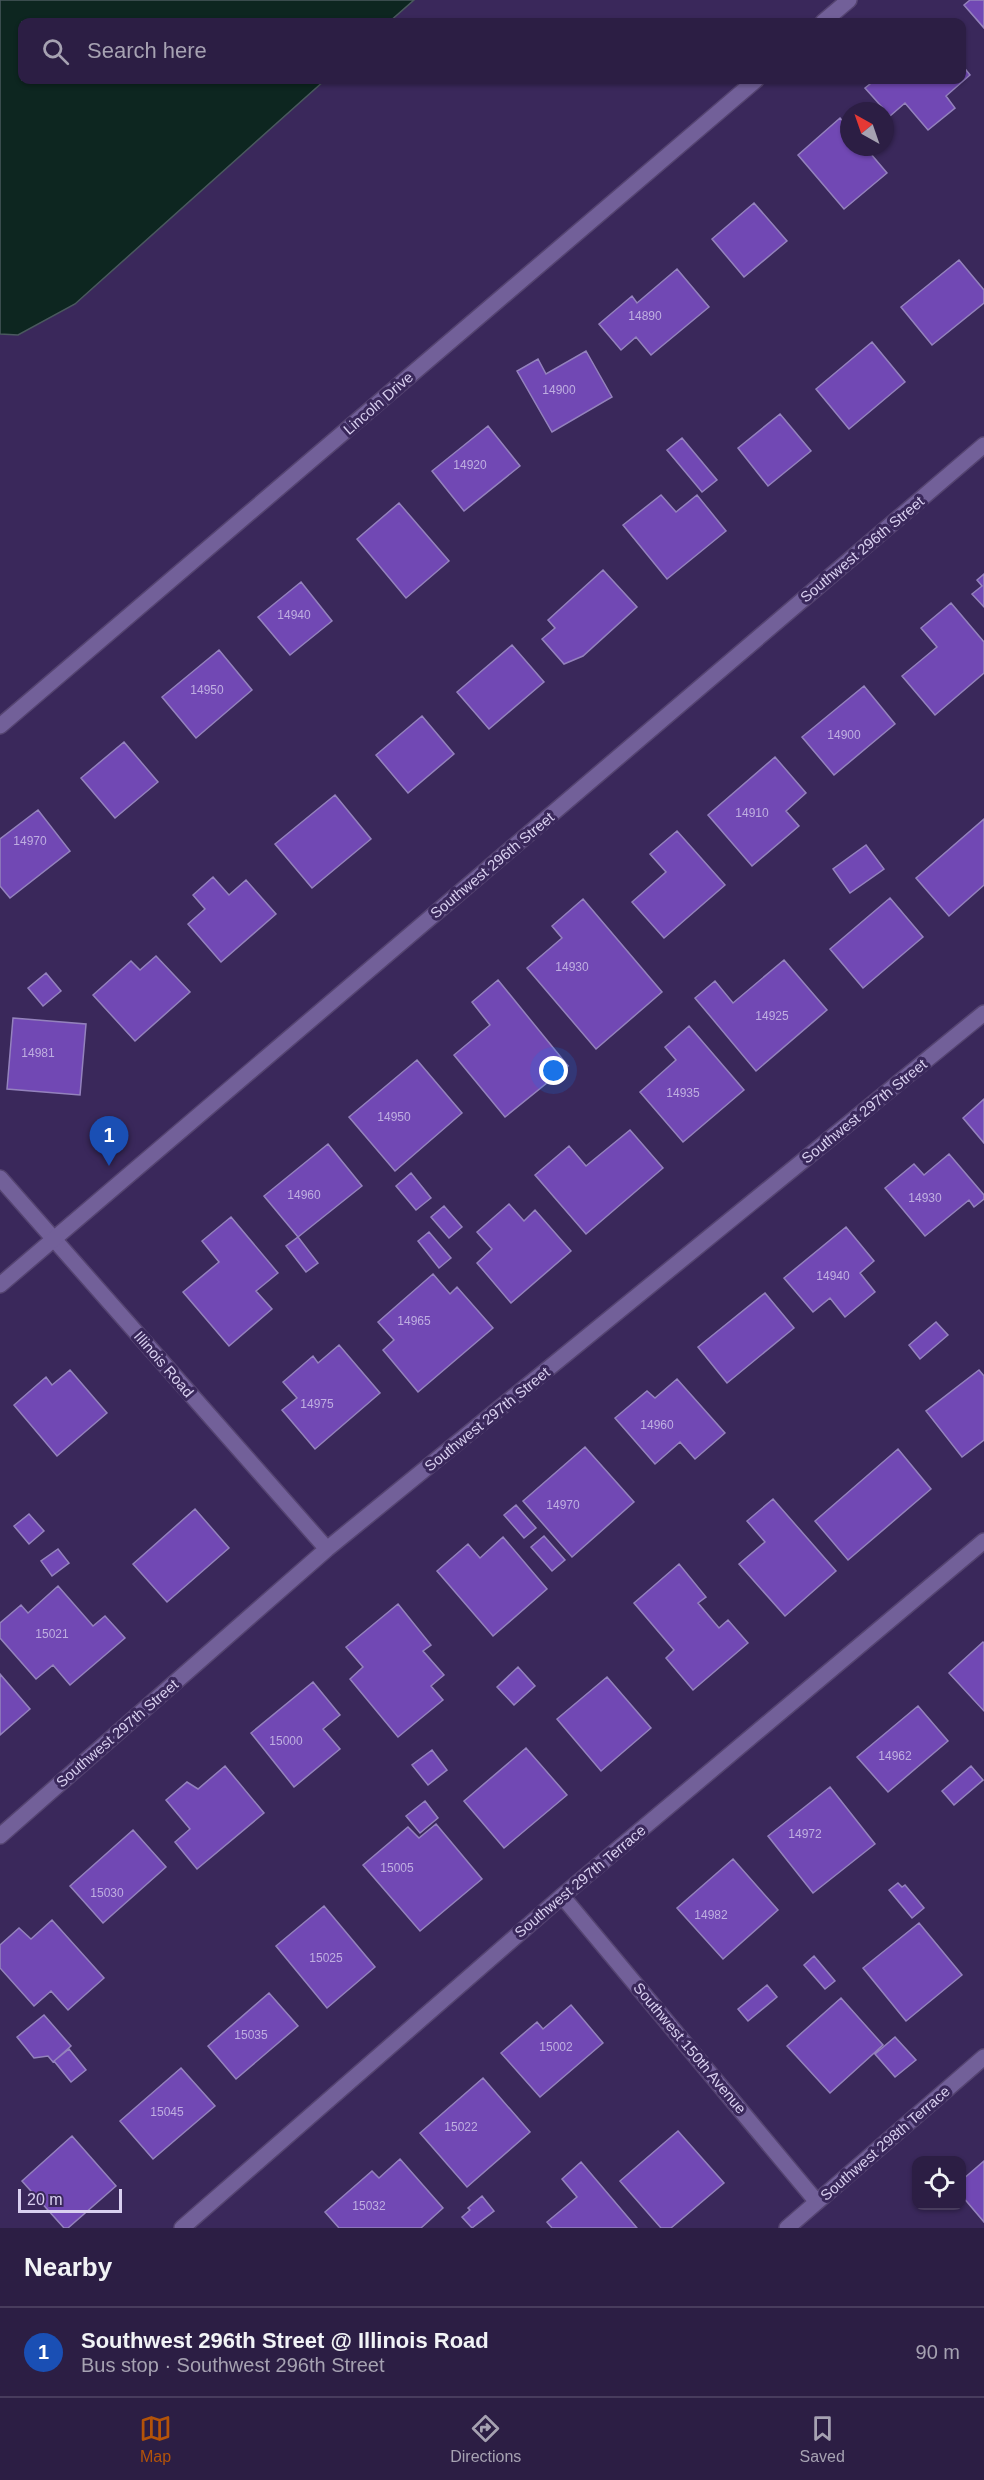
<!DOCTYPE html>
<html lang="en">
<head>
<meta charset="utf-8">
<style>
	:root { --surface:#2c1e44; --page:#34274b; --text:#f1f3f6; --muted:#a6a2b2; --line:#483c5d; --accent:#b45309 }
	body { margin:0; font-family:Helvetica,sans-serif; background:var(--page); color:var(--text) }
	.controls { position:absolute; right:18px; bottom:18px; display:grid; overflow:hidden; border-radius:12px; box-shadow:0 2px 4px #0004 }
	.controls button { width:54px; height:54px; display:grid; place-items:center; padding:0; border:0; border-bottom:2px solid var(--line); background:var(--surface); color:var(--text); font:30px sans-serif }
	.compass { position:absolute; left:840px; top:102px; width:54px; height:54px; border-radius:50%; background:var(--surface); box-shadow:0 2px 4px #0004; rotate:320deg }
	.scale { position:absolute; left:18px; bottom:15px; width:104px; box-sizing:border-box; padding-left:6px; border:3px solid #d9d0f0; border-top:0; font-size:16px; line-height:21px; white-space:nowrap; color:#d9d0f0; -webkit-text-stroke:4px #3a285b; paint-order:stroke }
	.you { position:absolute; left:554px; top:1071px; width:21px; height:21px; margin:-15px; border:4px solid #fff; border-radius:50%; background:#1a73e8; box-shadow:0 0 0 9px #1a73e833 }
	.badge { display:grid; place-items:center; width:39px; height:39px; border-radius:50%; background:var(--accent); color:#fff; font-size:20px; font-weight:700 }
	.pin { position:absolute; translate:-50% -50px; filter:drop-shadow(0 2px 3px #0008) }
	.pin::after { content:''; position:absolute; top:32px; width:21px; height:18px; background:inherit; clip-path:polygon(0 0,100% 0,50% 100%) }
	.list { margin:0; padding:0; list-style:none }
	h2 { display:flex; justify-content:space-between; align-items:center; height:78px; margin:0; padding:0 24px; font-size:26px }
	h2 small { font-size:20px; font-weight:400; color:var(--muted) }
	.list li { display:grid; grid-template-columns:39px 1fr auto; gap:18px; align-items:center; box-sizing:border-box; height:90px; padding:0 24px; border-top:2px solid var(--line) }
	.list b { display:block; font-size:22px; white-space:nowrap }
	.list p { margin:0; font-size:20px; white-space:nowrap; color:var(--muted) }
	.list em { font-size:20px; font-style:normal; color:var(--muted) }
	.icon { flex:none; width:33px; height:33px; fill:none; stroke:currentColor; stroke-width:2; stroke-linecap:round; stroke-linejoin:round }
	.map { position:relative; flex:none; width:984px; height:2228px; overflow:hidden }
	.search { position:absolute; background:var(--surface); box-shadow:0 2px 4px #0004; left:18px; right:18px; top:18px; height:66px; display:flex; align-items:center; gap:15px; box-sizing:border-box; padding:0 21px; border-radius:12px; color:var(--muted); font-size:22px }
	.sheet { height:168px; background:var(--surface) }
	nav { display:flex; justify-content:space-around; align-items:center; box-sizing:border-box; height:84px; border-top:2px solid var(--line); background:var(--surface); font-size:16px; color:var(--muted) }
	nav a { display:grid; justify-items:center; gap:3px }
	nav .on { color:var(--accent) }
	.map>svg:first-child { display:block }
	.water { fill:#0d2620; stroke:#4a595e; stroke-width:1.5 }
	.building { fill:#7148b4; stroke:#9482bd; stroke-width:1.5 }
	.lines { fill:none; stroke-linecap:round; stroke-linejoin:round }
	.minor-casing { stroke:#554471; stroke-width:18 }
	.tertiary-casing { stroke:#554471; stroke-width:18 }
	.minor { stroke:#726099; stroke-width:15 }
	.tertiary { stroke:#726099; stroke-width:15 }
	.labels { text-anchor:middle; dominant-baseline:central; stroke-width:6; stroke-linejoin:round; paint-order:stroke }
	.number-label { font-size:12px; fill:#bfaee1 }
	.street-label { font-size:15px; fill:#d9d0f0; stroke:#3a285b }
</style>
</head>
<body>
<div class="map">
<svg width="984" height="2228" viewBox="0 0 984 2228">
	<rect width="100%" height="100%" fill="#3a285b"/>
	<path class="water" d="M 0,0 L 414,0 L 389,22 L 22,22 L 22,80 L 325,80 L 75,304 L 18,335 L 0,334 Z"/>
	<path class="building" d="M 970,0 L 984,0 L 984,28 L 964,5 Z
		M 962,65 L 970,75 L 946,96 L 955,108 L 928,130 L 905,103 L 890,116 L 865,88 L 875,80 L 962,80 Z
		M 840,118 L 849,129 L 849,147 L 865,147 L 887,173 L 844,209 L 798,155 Z
		M 754,203 L 787,241 L 744,277 L 712,239 Z
		M 959,260 L 984,290 L 984,303 L 932,345 L 901,307 Z
		M 677,269 L 709,307 L 651,355 L 636,337 L 621,350 L 599,324 L 632,296 L 637,303 Z
		M 872,342 L 905,382 L 849,429 L 816,389 Z
		M 586,351 L 612,397 L 552,432 L 517,371 L 538,359 L 546,374 Z
		M 780,414 L 811,451 L 768,486 L 738,448 Z
		M 488,426 L 520,466 L 464,511 L 432,471 Z
		M 682,438 L 717,480 L 702,492 L 667,450 Z
		M 661,495 L 676,512 L 697,495 L 726,531 L 667,579 L 623,525 Z
		M 399,503 L 449,561 L 406,598 L 357,539 Z
		M 603,570 L 637,607 L 583,656 L 564,664 L 542,639 L 555,628 L 548,620 Z
		M 984,574 L 984,607 L 972,594 L 982,586 L 977,580 Z
		M 301,582 L 332,621 L 290,655 L 258,617 Z
		M 951,603 L 984,642 L 984,673 L 935,715 L 902,676 L 937,647 L 921,628 Z
		M 512,645 L 544,682 L 489,729 L 457,692 Z
		M 219,650 L 252,690 L 196,738 L 162,697 Z
		M 864,686 L 895,724 L 834,775 L 802,737 Z
		M 422,716 L 454,754 L 408,793 L 376,755 Z
		M 124,742 L 158,782 L 115,818 L 81,778 Z
		M 775,757 L 806,793 L 786,811 L 799,826 L 752,866 L 708,815 Z
		M 335,795 L 371,839 L 312,888 L 275,844 Z
		M 38,810 L 70,851 L 10,898 L 0,886 L 0,839 Z
		M 984,819 L 984,885 L 949,916 L 916,878 Z
		M 677,831 L 725,885 L 664,938 L 632,902 L 666,872 L 650,854 Z
		M 866,845 L 884,869 L 850,893 L 833,869 Z
		M 213,877 L 229,895 L 246,880 L 276,914 L 221,962 L 188,924 L 205,909 L 193,895 Z
		M 890,898 L 923,937 L 863,988 L 830,949 Z
		M 583,899 L 662,992 L 596,1049 L 527,968 L 562,938 L 552,926 Z
		M 156,956 L 190,992 L 135,1041 L 93,995 L 131,961 L 140,970 Z
		M 784,960 L 827,1010 L 756,1071 L 695,998 L 715,981 L 733,1003 Z
		M 46,973 L 61,991 L 43,1006 L 28,988 Z
		M 498,980 L 568,1066 L 505,1117 L 454,1055 L 490,1025 L 472,1002 Z
		M 13,1018 L 86,1024 L 80,1095 L 7,1089 Z
		M 689,1026 L 744,1090 L 683,1142 L 640,1092 L 676,1060 L 665,1047 Z
		M 417,1060 L 462,1113 L 395,1171 L 349,1117 Z
		M 984,1099 L 984,1143 L 963,1118 Z
		M 630,1130 L 663,1168 L 586,1234 L 535,1175 L 569,1146 L 586,1166 Z
		M 328,1144 L 362,1186 L 298,1237 L 264,1196 Z
		M 949,1154 L 984,1195 L 984,1199 L 974,1207 L 969,1200 L 925,1236 L 885,1188 L 914,1164 L 924,1175 Z
		M 411,1173 L 431,1198 L 416,1210 L 396,1186 Z
		M 509,1204 L 524,1221 L 535,1210 L 571,1251 L 511,1303 L 477,1263 L 492,1249 L 477,1232 Z
		M 444,1206 L 462,1227 L 449,1238 L 431,1217 Z
		M 231,1217 L 278,1273 L 256,1291 L 272,1309 L 229,1346 L 183,1292 L 219,1262 L 202,1241 Z
		M 846,1227 L 874,1261 L 860,1273 L 875,1292 L 845,1317 L 830,1298 L 813,1312 L 784,1278 Z
		M 429,1232 L 451,1258 L 439,1268 L 418,1241 Z
		M 298,1237 L 318,1263 L 306,1272 L 286,1246 Z
		M 433,1274 L 450,1294 L 457,1287 L 493,1328 L 418,1392 L 383,1350 L 394,1340 L 378,1322 Z
		M 765,1293 L 794,1328 L 727,1383 L 698,1347 Z
		M 936,1322 L 948,1335 L 920,1359 L 909,1345 Z
		M 339,1345 L 380,1393 L 315,1449 L 282,1410 L 297,1398 L 283,1382 L 313,1356 L 318,1363 Z
		M 70,1370 L 107,1413 L 57,1456 L 14,1405 L 46,1377 L 52,1385 Z
		M 979,1370 L 984,1376 L 984,1440 L 962,1457 L 926,1411 Z
		M 677,1379 L 725,1433 L 695,1459 L 680,1442 L 655,1464 L 615,1418 L 647,1391 L 655,1398 Z
		M 585,1447 L 634,1502 L 572,1557 L 523,1501 Z
		M 898,1449 L 931,1489 L 848,1560 L 815,1521 Z
		M 773,1499 L 836,1571 L 785,1616 L 739,1564 L 765,1542 L 747,1521 Z
		M 516,1505 L 536,1528 L 524,1538 L 504,1515 Z
		M 195,1509 L 229,1548 L 167,1602 L 133,1564 Z
		M 29,1514 L 44,1531 L 29,1544 L 14,1526 Z
		M 544,1536 L 565,1560 L 552,1571 L 531,1547 Z
		M 503,1537 L 547,1589 L 493,1636 L 437,1571 L 468,1544 L 480,1558 Z
		M 58,1549 L 69,1563 L 52,1576 L 41,1561 Z
		M 679,1564 L 706,1597 L 698,1603 L 719,1628 L 728,1620 L 748,1643 L 693,1690 L 666,1658 L 674,1650 L 634,1603 Z
		M 58,1586 L 93,1626 L 105,1616 L 125,1638 L 70,1685 L 53,1665 L 36,1679 L 0,1638 L 0,1623 L 21,1605 L 28,1613 Z
		M 398,1604 L 431,1645 L 423,1651 L 444,1675 L 431,1686 L 443,1700 L 398,1737 L 350,1679 L 363,1667 L 346,1647 Z
		M 983,1642 L 984,1643 L 984,1711 L 949,1673 Z
		M 518,1667 L 535,1686 L 514,1705 L 497,1687 Z
		M 0,1674 L 30,1709 L 0,1735 Z
		M 607,1677 L 651,1728 L 601,1771 L 557,1719 Z
		M 313,1682 L 340,1715 L 323,1729 L 340,1749 L 294,1787 L 251,1733 Z
		M 918,1706 L 948,1741 L 888,1792 L 857,1757 Z
		M 526,1748 L 567,1795 L 504,1848 L 464,1801 Z
		M 432,1750 L 447,1770 L 428,1785 L 412,1765 Z
		M 225,1766 L 264,1813 L 197,1869 L 175,1842 L 190,1829 L 166,1800 L 187,1782 L 198,1789 Z
		M 971,1766 L 983,1780 L 954,1805 L 942,1791 Z
		M 830,1787 L 875,1844 L 813,1893 L 768,1836 Z
		M 425,1801 L 438,1818 L 420,1833 L 406,1816 Z
		M 436,1824 L 482,1879 L 420,1931 L 363,1865 L 408,1827 L 419,1838 Z
		M 133,1830 L 166,1867 L 103,1923 L 70,1886 Z
		M 733,1859 L 778,1910 L 723,1959 L 677,1908 Z
		M 898,1883 L 902,1887 L 905,1885 L 924,1908 L 912,1918 L 889,1890 Z
		M 324,1906 L 375,1967 L 327,2008 L 276,1946 Z
		M 52,1920 L 104,1978 L 68,2010 L 51,1991 L 34,2006 L 0,1968 L 0,1945 L 19,1928 L 31,1939 Z
		M 919,1923 L 962,1975 L 906,2021 L 863,1968 Z
		M 814,1956 L 835,1981 L 825,1989 L 804,1965 Z
		M 767,1985 L 777,1997 L 748,2021 L 738,2009 Z
		M 269,1993 L 298,2026 L 236,2079 L 208,2046 Z
		M 841,1998 L 883,2045 L 830,2093 L 787,2046 Z
		M 571,2005 L 603,2043 L 540,2097 L 501,2053 L 537,2022 L 543,2029 Z
		M 44,2015 L 71,2046 L 53,2062 L 48,2056 L 34,2058 L 17,2037 Z
		M 895,2037 L 916,2060 L 895,2077 L 875,2054 Z
		M 69,2049 L 86,2070 L 71,2082 L 54,2061 Z
		M 181,2068 L 215,2106 L 153,2159 L 120,2121 Z
		M 483,2078 L 530,2132 L 467,2187 L 420,2133 Z
		M 678,2131 L 724,2183 L 671,2228 L 661,2228 L 620,2181 Z
		M 72,2136 L 116,2186 L 68,2228 L 64,2228 L 22,2181 Z
		M 400,2159 L 443,2208 L 421,2228 L 339,2228 L 325,2212 L 372,2171 L 379,2178 Z
		M 984,2161 L 984,2222 L 962,2196 L 962,2180 Z
		M 581,2162 L 637,2228 L 552,2228 L 547,2222 L 577,2197 L 562,2179 Z
		M 482,2196 L 494,2211 L 472,2228 L 462,2217 L 470,2210 L 468,2208 Z"/>
	<g class="lines">
		<g class="minor-casing">
			<path id="minor" d="M 823,22 L 849,0
				M 0,726 L 756,80
				M 0,1178 L 327,1549
				M 0,1836 L 327,1549 L 984,1013
				M 562,1896 L 817,2202
				M 182,2228 L 562,1896 L 984,1541
				M 787,2228 L 984,2057"/>
		</g>
		<g class="tertiary-casing">
			<path id="tertiary" d="M 0,1285 L 984,445"/>
		</g>
		<use href="#minor" class="minor"/>
		<use href="#tertiary" class="tertiary"/>
	</g>
	<g class="labels">
		<g class="number-label">
			<text x="645" y="316">14890</text>
			<text x="559" y="390">14900</text>
			<text x="470" y="465">14920</text>
			<text x="294" y="615">14940</text>
			<text x="207" y="690">14950</text>
			<text x="844" y="735">14900</text>
			<text x="752" y="813">14910</text>
			<text x="30" y="841">14970</text>
			<text x="572" y="967">14930</text>
			<text x="772" y="1016">14925</text>
			<text x="38" y="1053">14981</text>
			<text x="683" y="1093">14935</text>
			<text x="394" y="1117">14950</text>
			<text x="304" y="1195">14960</text>
			<text x="925" y="1198">14930</text>
			<text x="833" y="1276">14940</text>
			<text x="414" y="1321">14965</text>
			<text x="317" y="1404">14975</text>
			<text x="657" y="1425">14960</text>
			<text x="563" y="1505">14970</text>
			<text x="52" y="1634">15021</text>
			<text x="286" y="1741">15000</text>
			<text x="895" y="1756">14962</text>
			<text x="805" y="1834">14972</text>
			<text x="397" y="1868">15005</text>
			<text x="107" y="1893">15030</text>
			<text x="711" y="1915">14982</text>
			<text x="326" y="1958">15025</text>
			<text x="251" y="2035">15035</text>
			<text x="556" y="2047">15002</text>
			<text x="167" y="2112">15045</text>
			<text x="461" y="2127">15022</text>
			<text x="369" y="2206">15032</text>
		</g>
		<g class="street-label">
			<text transform="translate(378 403) rotate(-41)">Lincoln Drive</text>
			<text transform="translate(862 549) rotate(-40)">Southwest 296th Street</text>
			<text transform="translate(492 865) rotate(-40)">Southwest 296th Street</text>
			<text transform="translate(864 1111) rotate(-39)">Southwest 297th Street</text>
			<text transform="translate(164 1364) rotate(49)">Illinois Road</text>
			<text transform="translate(487 1419) rotate(-39)">Southwest 297th Street</text>
			<text transform="translate(117 1733) rotate(-41)">Southwest 297th Street</text>
			<text transform="translate(580 1881) rotate(-40)">Southwest 297th Terrace</text>
			<text transform="translate(690 2048) rotate(50)">Southwest 150th Avenue</text>
			<text transform="translate(885 2143) rotate(-41)">Southwest 298th Terrace</text>
		</g>
	</g>
</svg>
<div class="controls">
<button><svg class="icon" aria-label="locate" viewBox="0 0 24 24"><circle cx="12" cy="12" r="6"/><path d="M12 2v4M12 18v4M2 12h4M18 12h4"/></svg></button>
</div>
<svg class="compass" viewBox="-18 -18 36 36"><path d="M0-13l5 13h-10z" fill="#e53935"/><path d="M0 13l5-13h-10z" fill="#a6a2b2"/></svg>
<div class="scale">20 m</div>
<div class="you"></div>
<div class="pin badge" style="left:109px;top:1166px;background:#1a4fb4">1</div>
<div class="search"><svg class="icon" aria-label="search" viewBox="0 0 24 24"><circle cx="10" cy="10" r="6"/><path d="M15 15l6 6"/></svg>Search here</div>
</div>
<section class="sheet">
<h2>Nearby<small></small></h2>
<ul class="list">
<li><span class="badge" style="background:#1a4fb4">1</span><div><b>Southwest 296th Street @ Illinois Road</b><p>Bus stop · Southwest 296th Street</p></div><em>90 m</em></li>
</ul>
</section>
<nav>
<a class="on"><svg class="icon" aria-label="map" viewBox="0 0 24 24"><path d="M3 6l6-2 6 2 6-2v14l-6 2-6-2-6 2zM9 4v14M15 6v14"/></svg>Map</a>
<a><svg class="icon" aria-label="directions" viewBox="0 0 24 24"><path d="M12 3l9 9-9 9-9-9zM9 14v-3h6M13 9l2 2-2 2"/></svg>Directions</a>
<a><svg class="icon" aria-label="saved" viewBox="0 0 24 24"><path d="M7 4h10v16l-5-4-5 4z"/></svg>Saved</a>
</nav>
</body>
</html>
